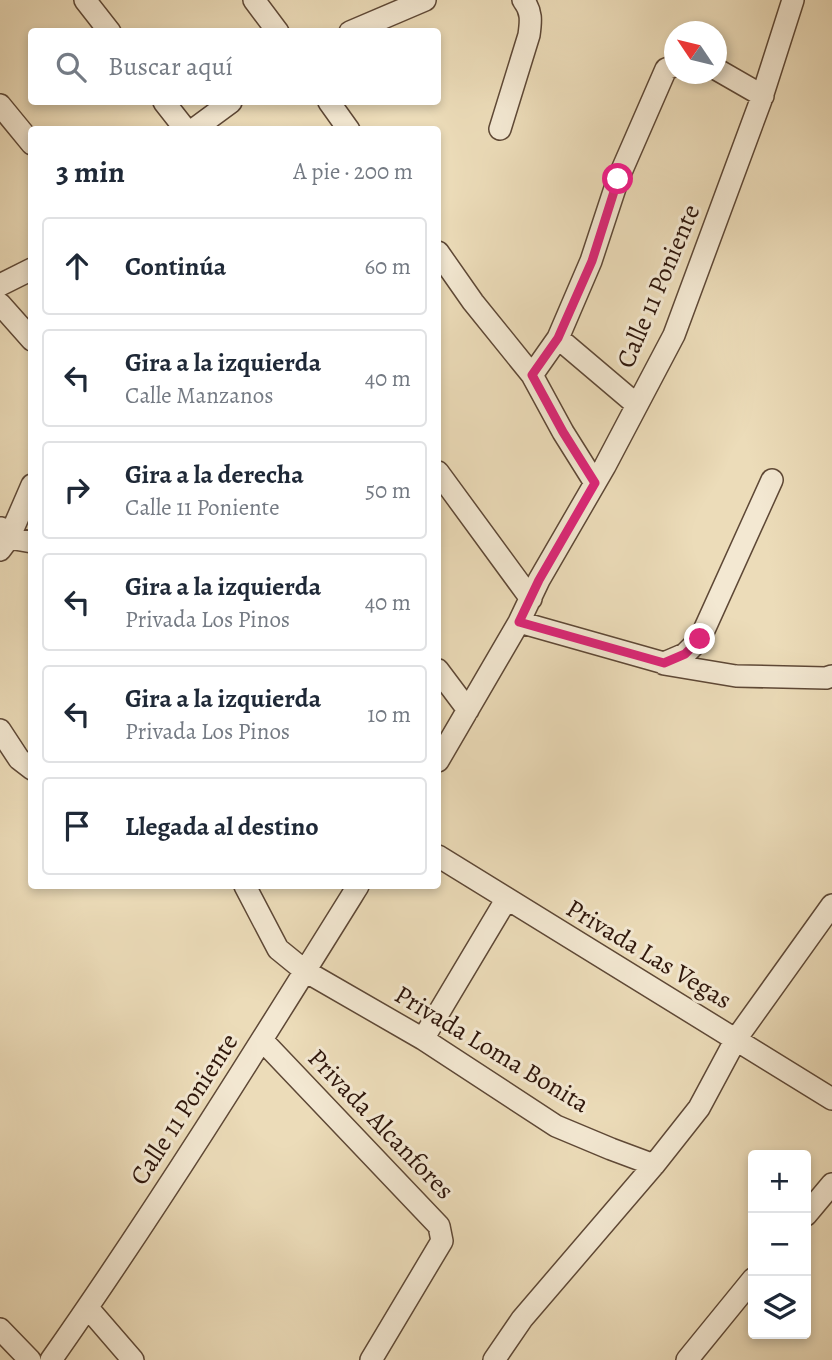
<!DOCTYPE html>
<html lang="es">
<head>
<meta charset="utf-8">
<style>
	:root { --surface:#fff; --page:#f6f6f7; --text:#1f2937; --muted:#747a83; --line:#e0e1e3 }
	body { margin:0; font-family:Alegreya,serif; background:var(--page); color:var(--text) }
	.controls { position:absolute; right:21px; bottom:21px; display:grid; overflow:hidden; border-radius:7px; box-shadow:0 4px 10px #0003 }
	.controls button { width:63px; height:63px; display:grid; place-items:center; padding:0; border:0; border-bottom:2px solid var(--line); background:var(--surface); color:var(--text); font:35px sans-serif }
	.compass { position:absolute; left:664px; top:21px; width:63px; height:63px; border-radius:50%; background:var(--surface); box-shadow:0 4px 10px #0003; rotate:305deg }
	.stop { position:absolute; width:21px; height:21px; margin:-16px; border:5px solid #db2777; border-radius:50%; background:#fff }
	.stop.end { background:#db2777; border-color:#fff; box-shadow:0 2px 7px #0008 }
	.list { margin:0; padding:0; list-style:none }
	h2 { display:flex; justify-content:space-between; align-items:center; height:91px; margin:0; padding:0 28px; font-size:30px }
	h2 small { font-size:23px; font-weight:400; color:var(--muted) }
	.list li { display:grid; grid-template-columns:46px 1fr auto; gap:21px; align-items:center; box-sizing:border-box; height:98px; margin:0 14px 14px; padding:0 14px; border:2px solid var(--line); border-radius:7px }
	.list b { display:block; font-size:26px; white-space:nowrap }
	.list p { margin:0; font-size:23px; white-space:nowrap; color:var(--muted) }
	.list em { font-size:23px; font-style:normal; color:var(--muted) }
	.icon { flex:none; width:38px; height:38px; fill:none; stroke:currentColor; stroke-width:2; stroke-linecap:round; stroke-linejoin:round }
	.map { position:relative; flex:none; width:832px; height:1360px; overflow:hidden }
	.search { position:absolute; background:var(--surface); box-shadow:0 4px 10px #0003; left:28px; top:28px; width:413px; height:77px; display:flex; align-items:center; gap:18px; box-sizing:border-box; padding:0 24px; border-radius:7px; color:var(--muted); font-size:26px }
	.panel { position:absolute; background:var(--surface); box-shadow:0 4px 10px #0003; left:28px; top:126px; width:413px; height:763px; border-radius:7px }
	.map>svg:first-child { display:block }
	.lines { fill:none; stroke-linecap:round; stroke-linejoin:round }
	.minor-casing { stroke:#5e4836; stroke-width:24 }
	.minor { stroke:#f3e8d2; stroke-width:21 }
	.route { stroke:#db2777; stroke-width:9 }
	.labels { text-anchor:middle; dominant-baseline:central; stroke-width:6; stroke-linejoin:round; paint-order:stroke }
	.street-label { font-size:26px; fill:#2e160b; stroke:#f3e8d2 }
</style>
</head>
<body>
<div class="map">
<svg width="832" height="1360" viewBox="0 0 832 1360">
	<rect width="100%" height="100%" fill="#ecdcb9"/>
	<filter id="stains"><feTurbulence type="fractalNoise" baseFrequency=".00286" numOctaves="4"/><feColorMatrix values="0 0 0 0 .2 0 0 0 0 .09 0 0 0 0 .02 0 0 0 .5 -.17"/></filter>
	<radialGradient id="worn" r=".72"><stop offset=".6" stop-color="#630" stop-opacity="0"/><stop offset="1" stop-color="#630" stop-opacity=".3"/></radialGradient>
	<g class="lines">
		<g class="minor-casing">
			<path id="minor" d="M 85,0 L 110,32
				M 254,0 L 278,32
				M 350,32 L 425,0
				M 716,69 L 763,96
				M 164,102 L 186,130
				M 329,102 L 349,130
				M 0,105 L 32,144
				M 500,129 L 529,35 C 531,21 532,11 523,0
				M 193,130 L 231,102
				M 438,252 L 473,302 L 532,375 L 563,432 L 595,483
				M 0,285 L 32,269
				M 0,304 L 32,340
				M 558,338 L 637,405
				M 532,375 L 558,338 L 591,261 L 618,179 L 666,69 L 674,66
				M 438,472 L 531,599
				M 1,528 L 9,538 L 32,542
				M 0,550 L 9,538 L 32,485
				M 519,622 L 664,663 L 685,654 L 700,639 L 772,480
				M 664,664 L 736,676 L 826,678 L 832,676
				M 438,670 L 468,710
				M 0,730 L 19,759 L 32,769
				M 438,761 L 519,622 L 539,580 L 605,466 L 674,335 L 761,100 L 793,0
				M 438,856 L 832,1099
				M 245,886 L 278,949 L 305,971 L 423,1039 L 556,1126 L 611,1149 L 654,1165
				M 423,1039 L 506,900
				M 262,1040 L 439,1226 L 442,1241 L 371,1360
				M 806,1215 L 832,1184
				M 88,1308 L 133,1360
				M 0,1329 L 30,1360
				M 51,1360 C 159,1206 259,1045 358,886
				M 494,1360 L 522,1319 L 654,1165 L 699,1108 L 736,1039 L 832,905
				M 687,1360 L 753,1279"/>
		</g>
		<use href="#minor" class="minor"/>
	</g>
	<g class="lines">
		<path class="route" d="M 618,179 L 592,261 L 558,338 L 532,375 L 563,432 L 595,483 L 539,580 L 519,622 L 664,663 L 685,654 L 700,639"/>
	</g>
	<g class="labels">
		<g class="street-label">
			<text transform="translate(658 286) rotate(-67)">Calle 11 Poniente</text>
			<text transform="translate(649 954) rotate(31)">Privada Las Vegas</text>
			<text transform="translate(492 1049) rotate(31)">Privada Loma Bonita</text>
			<text transform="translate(184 1109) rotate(-57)">Calle 11 Poniente</text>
			<text transform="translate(381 1124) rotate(46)">Privada Alcanfores</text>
		</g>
	</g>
	<rect width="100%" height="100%" filter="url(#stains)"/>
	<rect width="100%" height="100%" fill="url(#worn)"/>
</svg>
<div class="controls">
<button>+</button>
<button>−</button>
<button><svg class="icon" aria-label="layers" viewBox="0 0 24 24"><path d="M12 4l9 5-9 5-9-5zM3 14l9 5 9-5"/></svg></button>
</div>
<svg class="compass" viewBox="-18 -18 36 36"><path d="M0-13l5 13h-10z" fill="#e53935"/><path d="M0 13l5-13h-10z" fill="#747a83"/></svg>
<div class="stop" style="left:618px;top:179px"></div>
<div class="stop end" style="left:700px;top:639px"></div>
<div class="search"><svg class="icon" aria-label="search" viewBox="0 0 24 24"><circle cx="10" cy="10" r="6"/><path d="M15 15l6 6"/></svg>Buscar aquí</div>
<section class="panel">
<h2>3 min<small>A pie · 200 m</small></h2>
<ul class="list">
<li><svg class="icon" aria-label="ahead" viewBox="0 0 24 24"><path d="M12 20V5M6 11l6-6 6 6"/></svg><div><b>Continúa</b></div><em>60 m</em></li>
<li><svg class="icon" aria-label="left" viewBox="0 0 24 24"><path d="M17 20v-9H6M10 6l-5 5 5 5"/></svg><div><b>Gira a la izquierda</b><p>Calle Manzanos</p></div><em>40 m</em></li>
<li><svg class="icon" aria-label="right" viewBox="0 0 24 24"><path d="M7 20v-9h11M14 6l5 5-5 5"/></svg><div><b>Gira a la derecha</b><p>Calle 11 Poniente</p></div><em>50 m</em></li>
<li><svg class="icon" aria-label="left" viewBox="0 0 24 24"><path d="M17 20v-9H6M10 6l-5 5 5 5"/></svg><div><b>Gira a la izquierda</b><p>Privada Los Pinos</p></div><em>40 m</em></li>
<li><svg class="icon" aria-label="left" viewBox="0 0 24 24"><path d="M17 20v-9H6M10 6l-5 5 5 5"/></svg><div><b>Gira a la izquierda</b><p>Privada Los Pinos</p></div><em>10 m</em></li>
<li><svg class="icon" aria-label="arrive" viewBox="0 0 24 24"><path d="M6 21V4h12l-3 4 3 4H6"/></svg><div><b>Llegada al destino</b></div></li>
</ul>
</section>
</div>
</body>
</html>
